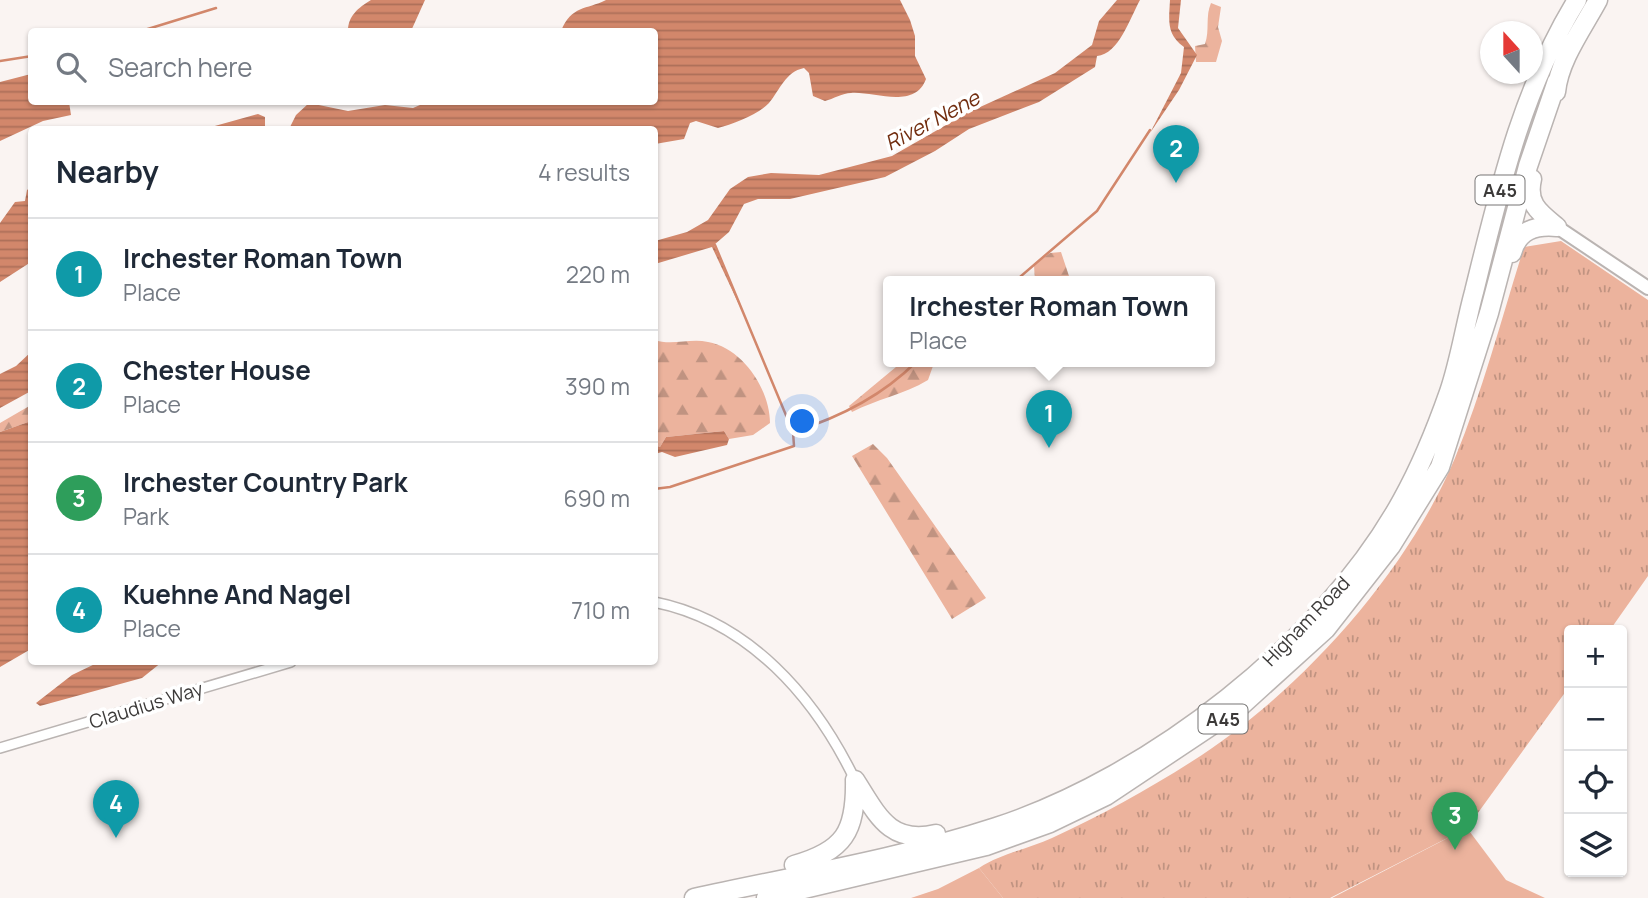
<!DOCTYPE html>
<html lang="en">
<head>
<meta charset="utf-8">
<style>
	:root { --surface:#fff; --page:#f2f2f3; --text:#1f2937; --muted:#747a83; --line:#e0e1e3; --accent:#0b8043 }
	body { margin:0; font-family:Manrope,sans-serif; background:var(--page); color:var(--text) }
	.controls { position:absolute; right:21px; bottom:21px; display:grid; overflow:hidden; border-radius:7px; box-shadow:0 2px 5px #0004 }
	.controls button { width:63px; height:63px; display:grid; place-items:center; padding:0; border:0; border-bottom:2px solid var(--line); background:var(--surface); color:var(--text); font:35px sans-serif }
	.compass { position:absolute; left:1480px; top:21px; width:63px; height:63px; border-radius:50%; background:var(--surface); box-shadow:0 2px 5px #0004; rotate:339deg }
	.you { position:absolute; left:803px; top:422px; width:24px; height:24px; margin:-18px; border:5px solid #fff; border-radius:50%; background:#1a73e8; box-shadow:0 0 0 10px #1a73e833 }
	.badge { display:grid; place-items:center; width:46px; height:46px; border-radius:50%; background:var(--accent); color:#fff; font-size:23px; font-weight:700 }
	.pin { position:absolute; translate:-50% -58px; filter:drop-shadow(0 2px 4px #0008) }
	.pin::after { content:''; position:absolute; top:37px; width:24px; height:21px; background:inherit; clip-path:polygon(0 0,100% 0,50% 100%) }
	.popup { position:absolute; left:883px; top:276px; width:332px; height:91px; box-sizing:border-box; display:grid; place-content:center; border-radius:7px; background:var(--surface); filter:drop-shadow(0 2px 5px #0005); font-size:23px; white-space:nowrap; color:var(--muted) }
	.popup b { font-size:26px; color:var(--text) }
	.popup::after { content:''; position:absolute; left:50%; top:100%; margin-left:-14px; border:14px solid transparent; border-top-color:var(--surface) }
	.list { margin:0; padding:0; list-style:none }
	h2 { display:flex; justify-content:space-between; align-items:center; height:91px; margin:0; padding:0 28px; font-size:30px }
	h2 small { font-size:23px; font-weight:400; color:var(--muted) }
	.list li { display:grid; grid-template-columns:46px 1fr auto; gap:21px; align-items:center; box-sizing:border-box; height:112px; padding:0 28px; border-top:2px solid var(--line) }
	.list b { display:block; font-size:26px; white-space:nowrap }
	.list p { margin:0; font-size:23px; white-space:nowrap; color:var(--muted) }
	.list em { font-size:23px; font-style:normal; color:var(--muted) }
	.icon { flex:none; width:38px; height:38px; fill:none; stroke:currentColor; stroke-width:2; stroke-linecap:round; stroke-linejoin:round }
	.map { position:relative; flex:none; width:1648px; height:898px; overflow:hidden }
	.search { position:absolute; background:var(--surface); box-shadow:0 2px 5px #0004; left:28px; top:28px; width:630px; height:77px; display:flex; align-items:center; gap:18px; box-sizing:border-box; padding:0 24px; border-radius:7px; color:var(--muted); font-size:26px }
	.panel { position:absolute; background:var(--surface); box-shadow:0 2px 5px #0004; left:28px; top:126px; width:630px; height:539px; border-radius:7px }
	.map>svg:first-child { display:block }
	.grass { fill:url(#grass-tufts) }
	.forest { fill:url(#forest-firs) }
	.park { fill:#ecb39d }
	.water { fill:url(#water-rules) }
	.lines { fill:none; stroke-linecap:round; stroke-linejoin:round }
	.stream { stroke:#d2876b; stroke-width:2.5 }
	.street-casing { stroke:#bab4b2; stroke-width:12 }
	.secondary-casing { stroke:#bab4b2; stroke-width:16 }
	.highway-casing { stroke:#bab4b2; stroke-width:21 }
	.street { stroke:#fff; stroke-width:9 }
	.secondary { stroke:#fff; stroke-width:12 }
	.highway { stroke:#fff; stroke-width:18 }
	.labels { text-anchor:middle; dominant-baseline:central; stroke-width:7; stroke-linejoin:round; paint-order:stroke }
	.shield { fill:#fff; stroke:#767574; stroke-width:2 }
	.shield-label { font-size:18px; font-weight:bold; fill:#3c3a39 }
	.street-label { font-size:19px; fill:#3c3a39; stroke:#fff }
	.water-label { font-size:21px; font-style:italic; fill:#722e10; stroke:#fff }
</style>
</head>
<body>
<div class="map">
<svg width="1648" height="898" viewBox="0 0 1648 898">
	<defs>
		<pattern id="grass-tufts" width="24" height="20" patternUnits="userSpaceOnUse" patternTransform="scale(1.75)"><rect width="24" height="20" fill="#ecb39d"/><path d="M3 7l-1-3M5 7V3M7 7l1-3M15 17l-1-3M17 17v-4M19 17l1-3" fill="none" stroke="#c09381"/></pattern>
		<pattern id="forest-firs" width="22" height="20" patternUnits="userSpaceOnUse" patternTransform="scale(1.75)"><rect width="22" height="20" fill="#ecb39d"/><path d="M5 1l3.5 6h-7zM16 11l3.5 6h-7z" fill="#c09381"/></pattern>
		<pattern id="water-rules" width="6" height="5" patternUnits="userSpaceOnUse" patternTransform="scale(1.75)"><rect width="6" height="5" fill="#d2876b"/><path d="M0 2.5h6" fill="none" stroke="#ac6f59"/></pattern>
	</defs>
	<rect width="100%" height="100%" fill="#faf4f2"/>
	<path class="grass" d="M 1561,241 L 1648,300 L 1648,576 L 1610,630 L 1569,630 L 1569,687 L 1467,828 L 1330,898 L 1003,898 L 979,868 C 1002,853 1028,849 1052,838 C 1100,816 1147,790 1191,762 C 1298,694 1406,575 1455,458 C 1483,390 1502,317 1524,247 Z"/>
	<path class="forest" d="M 1211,3 L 1221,7 L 1218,27 L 1222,41 L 1216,62 L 1196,62 L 1195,46 L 1205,44 C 1210,30 1205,17 1211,3 Z
		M 1061,252 L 1071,282 L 1035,282 L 1034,265 L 1050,253 Z
		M 654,340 C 672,346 690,338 708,342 C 743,348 770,390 770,423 L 753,435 L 729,439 L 724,431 L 666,437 L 660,447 L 655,445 Z
		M 902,362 L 930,362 L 933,366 L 928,380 C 903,395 877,399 852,412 L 849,406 Z
		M 31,405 L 31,421 L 0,432 L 0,423 Z
		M 873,444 L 887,458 L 986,598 L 952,619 L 852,456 Z"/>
	<path class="park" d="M 1467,828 L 1506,880 L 1545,898 L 1332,898 Z
		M 979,868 L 1003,898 L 911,898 L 938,889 Z"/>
	<path class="water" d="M 371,0 L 425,0 L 411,31 L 348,31 C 348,16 358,8 371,0 Z
		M 606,0 L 900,0 L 910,20 L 915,36 L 915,56 L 926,79 C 915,110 873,91 851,93 C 843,93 833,99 825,101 L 813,96 L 809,73 L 804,68 C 785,72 780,90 769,103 C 758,115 733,124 718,128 L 696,121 L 690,123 L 684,139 L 655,144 L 654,130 L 289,129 L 296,115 L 309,103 L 348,111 L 385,105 L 413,108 L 427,102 L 654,102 L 654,32 L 561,31 C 572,5 586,10 606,0 Z
		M 1117,0 L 1140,0 C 1130,18 1119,54 1097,56 L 1095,67 L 1039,102 L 969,129 L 935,151 L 885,177 L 790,199 L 758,199 L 744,204 L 729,232 L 714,245 L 742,311 L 712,247 L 655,264 L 655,241 L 687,232 L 708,220 L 730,189 L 748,177 L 771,173 L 819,175 L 892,156 L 967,113 L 1055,73 L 1092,45 L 1099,21 Z
		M 1170,0 L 1181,0 L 1178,28 L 1197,55 L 1179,90 L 1150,133 L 1181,73 L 1184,47 C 1166,34 1169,20 1170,0 Z
		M 31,74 L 32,102 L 69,102 L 71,115 L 43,121 L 0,141 L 0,82 Z
		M 258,114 L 265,117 L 265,129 L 204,129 Z
		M 31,187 L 31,262 L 0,282 L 0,223 L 15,202 L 25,201 L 27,190 Z
		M 31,352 L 31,391 L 0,408 L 0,374 L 16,366 Z
		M 31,421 L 31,649 L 0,667 L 0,432 Z
		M 724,431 L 729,439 L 727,445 L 675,457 L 662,452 L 655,454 L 655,445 L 660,447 L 666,437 Z
		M 99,662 L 179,662 L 162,662 L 142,678 L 40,706 L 36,703 L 72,675 Z"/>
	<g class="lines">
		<path class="stream" d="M 138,32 L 216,8
			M 0,61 L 32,56
			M 1014,282 L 1097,211 L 1150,130
			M 793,432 C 838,418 883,395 916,362
			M 654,489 L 670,487 L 794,446 L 793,432 L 715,245"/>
		<g class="street-casing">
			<path id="street" d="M 654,602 C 749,621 815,697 855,780
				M 0,748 L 291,662"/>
		</g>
		<g class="secondary-casing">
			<path id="secondary" d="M 1557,227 L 1648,288"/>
		</g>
		<g class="highway-casing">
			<path id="highway" d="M 1556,92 C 1559,60 1583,28 1598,0
				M 1532,179 C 1526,204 1540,213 1557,227
				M 1512,253 C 1518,230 1535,225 1557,227
				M 855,780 C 877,814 889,845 936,834
				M 794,865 C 844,851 856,832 855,780
				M 694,898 C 794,876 898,859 996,827 C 1150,777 1324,642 1402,500 C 1421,466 1436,429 1449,392 C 1460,360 1465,325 1474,292 C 1499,191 1522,89 1577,0
				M 766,898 L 986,846 L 1050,823 L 1106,796 L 1241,706 L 1326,629 L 1391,546 L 1440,467 L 1489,313 L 1528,166 L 1557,81"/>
		</g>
		<use href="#street" class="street"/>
		<use href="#secondary" class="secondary"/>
		<use href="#highway" class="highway"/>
	</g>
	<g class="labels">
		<g class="shield">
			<rect x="1475.5" y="175.5" width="49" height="29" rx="5"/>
			<rect x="1198.5" y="704.5" width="49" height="29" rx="5"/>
		</g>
		<g class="shield-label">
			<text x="1500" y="190">A45</text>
			<text x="1223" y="719">A45</text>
		</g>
		<g class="street-label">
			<text transform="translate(1306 621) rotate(-46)">Higham Road</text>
			<text transform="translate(146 705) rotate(-17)">Claudius Way</text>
		</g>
		<g class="water-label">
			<text transform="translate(932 120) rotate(-28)">River Nene</text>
		</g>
	</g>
</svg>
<div class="controls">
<button>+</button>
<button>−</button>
<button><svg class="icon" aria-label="locate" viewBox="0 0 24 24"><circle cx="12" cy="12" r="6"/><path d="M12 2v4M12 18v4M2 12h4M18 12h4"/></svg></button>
<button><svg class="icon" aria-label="layers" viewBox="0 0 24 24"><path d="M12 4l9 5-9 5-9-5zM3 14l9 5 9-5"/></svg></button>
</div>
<svg class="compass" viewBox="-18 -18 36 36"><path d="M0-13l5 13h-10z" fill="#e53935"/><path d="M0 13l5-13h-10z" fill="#747a83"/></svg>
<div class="you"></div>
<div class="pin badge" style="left:1049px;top:448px;background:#0f9aa8">1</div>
<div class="popup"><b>Irchester Roman Town</b>Place</div>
<div class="pin badge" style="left:1176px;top:183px;background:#0f9aa8">2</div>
<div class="pin badge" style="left:1455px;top:850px;background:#2e9e5b">3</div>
<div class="pin badge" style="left:116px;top:838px;background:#0f9aa8">4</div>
<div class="search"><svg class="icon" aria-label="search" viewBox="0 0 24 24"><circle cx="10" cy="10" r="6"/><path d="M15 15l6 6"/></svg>Search here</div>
<section class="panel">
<h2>Nearby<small>4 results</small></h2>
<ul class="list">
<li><span class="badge" style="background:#0f9aa8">1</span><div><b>Irchester Roman Town</b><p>Place</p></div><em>220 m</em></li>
<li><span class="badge" style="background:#0f9aa8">2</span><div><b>Chester House</b><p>Place</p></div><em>390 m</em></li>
<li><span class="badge" style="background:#2e9e5b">3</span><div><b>Irchester Country Park</b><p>Park</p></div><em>690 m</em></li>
<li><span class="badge" style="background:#0f9aa8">4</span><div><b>Kuehne And Nagel</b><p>Place</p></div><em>710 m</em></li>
</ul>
</section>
</div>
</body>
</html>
